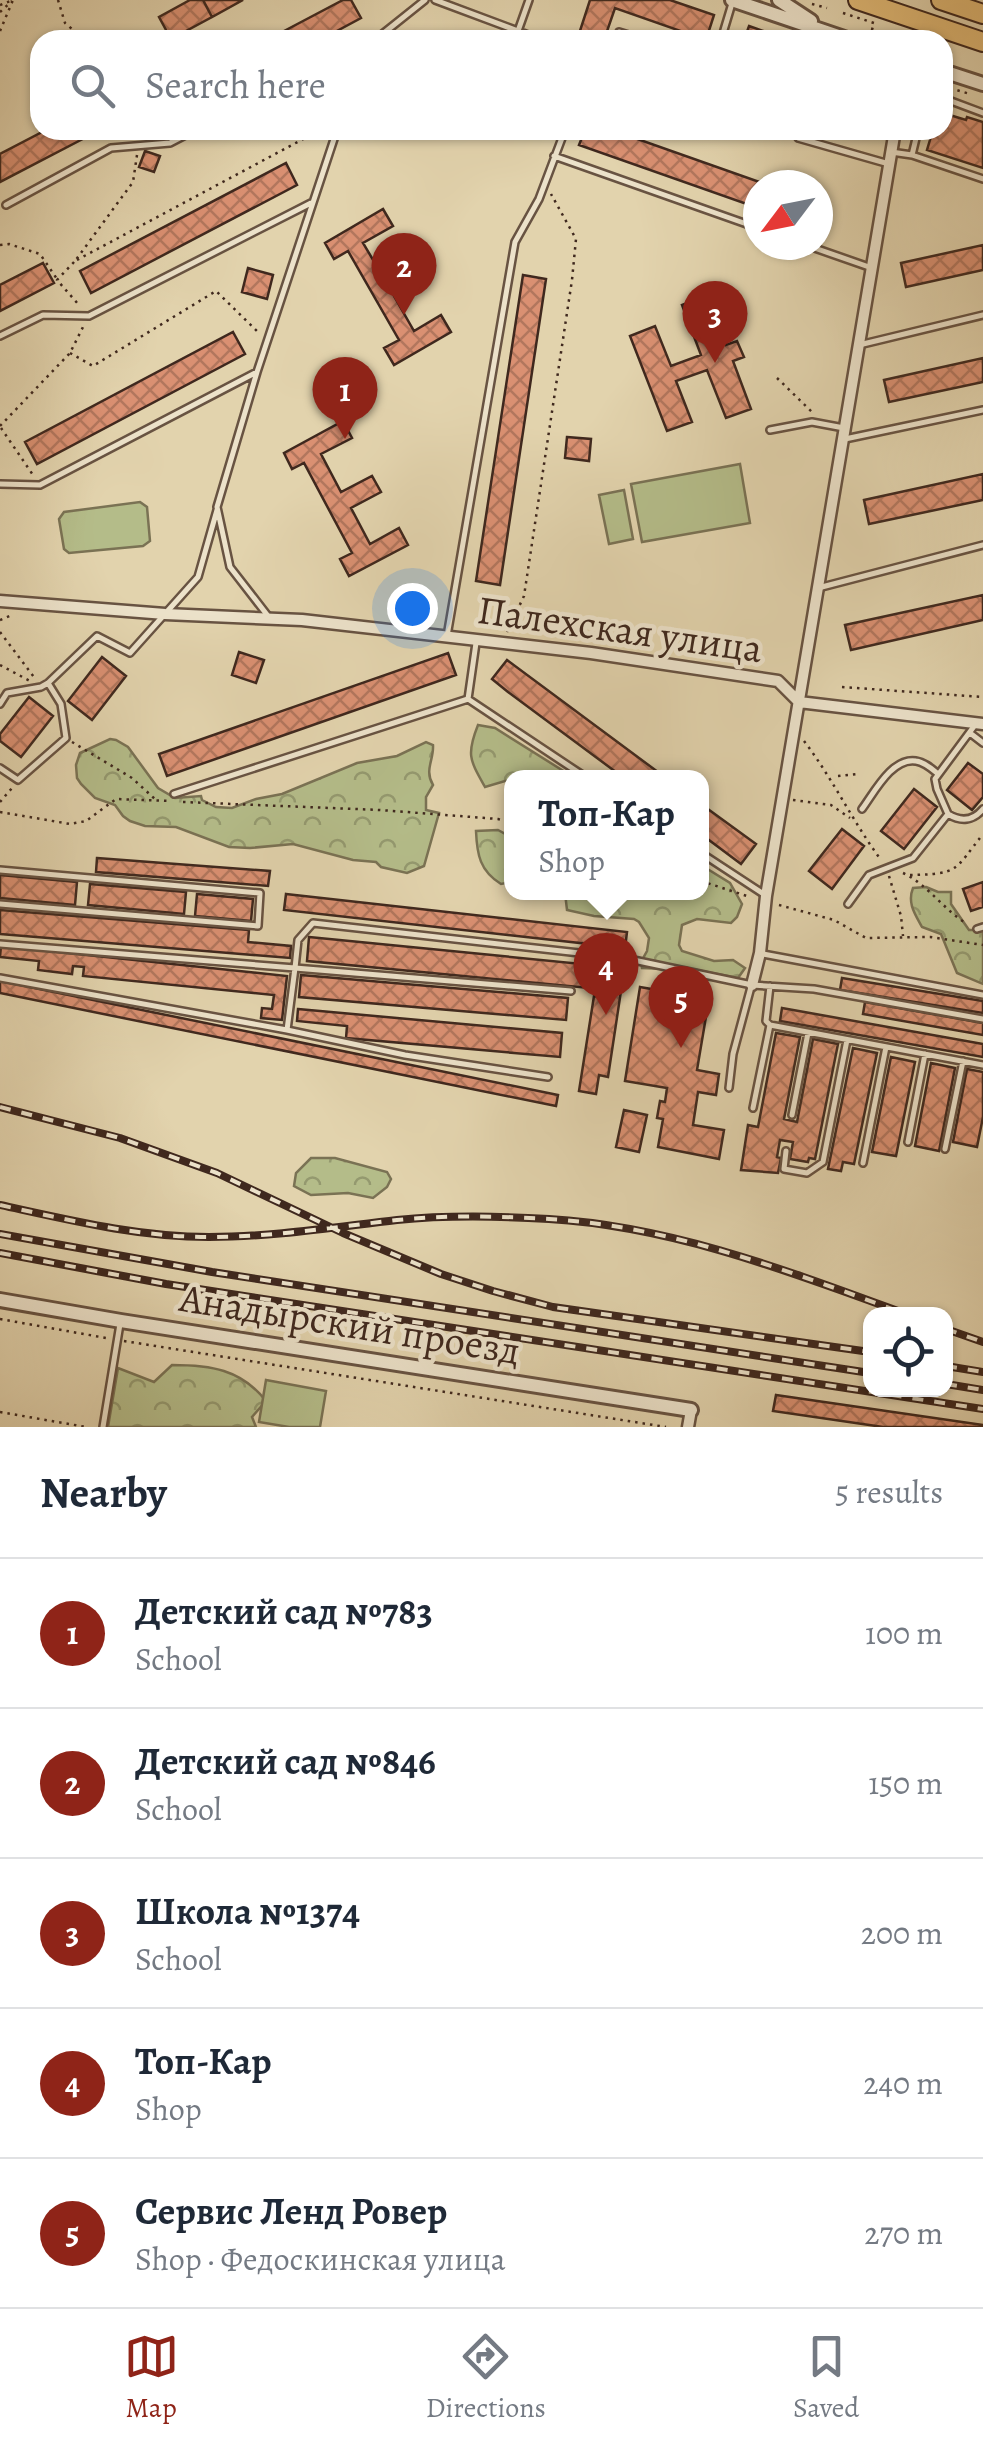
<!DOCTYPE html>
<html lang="en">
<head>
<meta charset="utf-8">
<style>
	:root { --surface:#fff; --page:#f2f2f3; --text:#1f2937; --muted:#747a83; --line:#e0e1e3; --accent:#8f2418 }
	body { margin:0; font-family:Alegreya,serif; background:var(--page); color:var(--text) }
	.controls { position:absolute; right:30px; bottom:30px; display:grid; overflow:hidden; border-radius:20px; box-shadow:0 2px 8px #0004 }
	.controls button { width:90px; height:90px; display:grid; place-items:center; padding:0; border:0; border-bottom:2px solid var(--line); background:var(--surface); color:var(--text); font:50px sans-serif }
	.compass { position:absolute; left:743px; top:170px; width:90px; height:90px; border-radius:50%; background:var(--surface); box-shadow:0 2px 8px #0004; rotate:238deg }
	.you { position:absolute; left:412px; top:608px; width:35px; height:35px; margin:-25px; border:8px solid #fff; border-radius:50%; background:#1a73e8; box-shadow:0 0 0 15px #1a73e833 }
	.badge { display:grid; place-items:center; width:65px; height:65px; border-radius:50%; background:var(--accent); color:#fff; font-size:32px; font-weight:700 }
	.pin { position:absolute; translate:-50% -82px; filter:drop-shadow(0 2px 5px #0008) }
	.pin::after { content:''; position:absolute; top:52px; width:35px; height:30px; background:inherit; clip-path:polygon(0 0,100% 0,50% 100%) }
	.popup { position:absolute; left:504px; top:770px; width:205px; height:130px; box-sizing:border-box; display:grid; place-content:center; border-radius:20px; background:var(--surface); filter:drop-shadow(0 2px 8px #0005); font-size:32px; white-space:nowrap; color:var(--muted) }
	.popup b { font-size:38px; color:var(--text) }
	.popup::after { content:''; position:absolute; left:50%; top:100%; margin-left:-20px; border:20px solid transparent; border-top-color:var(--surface) }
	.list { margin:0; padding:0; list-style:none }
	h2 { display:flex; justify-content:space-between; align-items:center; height:130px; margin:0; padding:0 40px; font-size:42px }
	h2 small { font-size:32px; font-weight:400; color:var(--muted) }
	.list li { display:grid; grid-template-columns:65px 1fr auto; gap:30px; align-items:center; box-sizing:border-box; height:150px; padding:0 40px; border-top:2px solid var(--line) }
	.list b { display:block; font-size:38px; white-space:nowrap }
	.list p { margin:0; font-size:32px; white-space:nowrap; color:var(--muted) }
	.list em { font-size:32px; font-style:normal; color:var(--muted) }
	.icon { flex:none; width:55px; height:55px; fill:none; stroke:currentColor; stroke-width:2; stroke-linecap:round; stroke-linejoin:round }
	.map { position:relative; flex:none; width:983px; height:1427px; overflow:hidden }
	.search { position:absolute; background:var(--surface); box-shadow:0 2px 8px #0004; left:30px; right:30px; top:30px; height:110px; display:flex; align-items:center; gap:25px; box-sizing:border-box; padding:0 35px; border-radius:30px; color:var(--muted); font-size:38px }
	.sheet { height:880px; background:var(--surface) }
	nav { display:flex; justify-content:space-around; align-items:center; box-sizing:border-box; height:140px; border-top:2px solid var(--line); background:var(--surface); font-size:28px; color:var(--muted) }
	nav a { display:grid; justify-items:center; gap:5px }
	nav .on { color:var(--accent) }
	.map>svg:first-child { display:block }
	.forest { fill:url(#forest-crowns); stroke:#7a7254; stroke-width:2.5 }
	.park { fill:#b4bc89; stroke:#7a7254; stroke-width:2.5 }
	.building { fill:url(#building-cross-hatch); stroke:#3f281e; stroke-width:2.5 }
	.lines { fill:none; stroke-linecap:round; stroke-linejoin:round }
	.service-casing { stroke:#685342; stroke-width:10 }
	.minor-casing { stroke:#685342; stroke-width:15 }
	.tertiary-casing { stroke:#685342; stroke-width:18 }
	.primary-casing { stroke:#3f281e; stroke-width:22 }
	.path { stroke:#3f281e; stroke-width:2.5; stroke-dasharray:2.5 5; stroke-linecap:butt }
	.service { stroke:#ece2ca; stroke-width:5 }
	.minor { stroke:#ece2ca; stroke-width:10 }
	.tertiary { stroke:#ece2ca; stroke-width:12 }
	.primary { stroke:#e1ba76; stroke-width:18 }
	.rail-casing { stroke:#3f281e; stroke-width:8 }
	.rail { stroke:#ece2ca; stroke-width:4; stroke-dasharray:11; stroke-linecap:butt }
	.labels { text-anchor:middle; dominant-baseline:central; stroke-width:9; stroke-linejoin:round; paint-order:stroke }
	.street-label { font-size:40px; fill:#3f281e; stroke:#ece2ca }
</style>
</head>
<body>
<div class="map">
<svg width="983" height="1427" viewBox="0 0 983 1427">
	<defs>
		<pattern id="forest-crowns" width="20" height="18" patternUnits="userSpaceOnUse" patternTransform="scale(2.5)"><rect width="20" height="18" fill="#b4bc89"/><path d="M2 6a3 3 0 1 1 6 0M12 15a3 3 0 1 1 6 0" fill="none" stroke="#94996f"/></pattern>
		<pattern id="building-cross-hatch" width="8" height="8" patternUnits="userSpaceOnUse" patternTransform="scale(2.5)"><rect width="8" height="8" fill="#da9072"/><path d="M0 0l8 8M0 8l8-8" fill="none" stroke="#b2765d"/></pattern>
	</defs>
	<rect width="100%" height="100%" fill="#e2d3ad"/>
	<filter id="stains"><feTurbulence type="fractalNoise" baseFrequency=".002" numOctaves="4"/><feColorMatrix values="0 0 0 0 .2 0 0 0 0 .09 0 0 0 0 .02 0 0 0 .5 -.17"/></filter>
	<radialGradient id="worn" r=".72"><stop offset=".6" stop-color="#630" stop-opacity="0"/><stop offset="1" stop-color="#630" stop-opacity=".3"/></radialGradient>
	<path class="forest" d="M 478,725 L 495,728 L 573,777 L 511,778 L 511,781 L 505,781 L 485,787 C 470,760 466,755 478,725 Z
		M 110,739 L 116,740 L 128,747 L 158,788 L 175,798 L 201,796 L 202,800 L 216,807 L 232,808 L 256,799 L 282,794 L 357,763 L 397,756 L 426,742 L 433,745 C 434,760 424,770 433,785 L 426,797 L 426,810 L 439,813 L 424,866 L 407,873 L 381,867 L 376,862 L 353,860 L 293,844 L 250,848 L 229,847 L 176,827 L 145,826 L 130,821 L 123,816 L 115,805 L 95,798 L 81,784 L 77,778 L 76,765 L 80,753 Z
		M 498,830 L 511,837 L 511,882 L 501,884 C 480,871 477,855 476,831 Z
		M 701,865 L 730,883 L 742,904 L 737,917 L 731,923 L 697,919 L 682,925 L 679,945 L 682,951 L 714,961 L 733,960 L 745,968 L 738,978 L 697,970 L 642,968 L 641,962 L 647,951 L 649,938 L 639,922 L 634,919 L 594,916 L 567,910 L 565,893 L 701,892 Z
		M 926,887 L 938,892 L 951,892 L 951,904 L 969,930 L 976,930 L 983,925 L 983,984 L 957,973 L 941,934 L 922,927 C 915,914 907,903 913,888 Z
		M 311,1158 L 335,1158 L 387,1172 L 391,1179 L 387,1187 L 373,1198 L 348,1193 L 311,1195 L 294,1186 L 296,1173 Z
		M 172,1365 C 210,1365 241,1369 266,1401 L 252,1417 L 256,1427 L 108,1427 L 118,1368 L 154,1382 Z"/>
	<path class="park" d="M 740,464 L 750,523 L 642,542 L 631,484 Z
		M 624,490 L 633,539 L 609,544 L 599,495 Z
		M 140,502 L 147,507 L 150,541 L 143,546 L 69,553 L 64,549 L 59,519 L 64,512 Z
		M 266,1380 L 326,1391 L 320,1427 L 289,1427 L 259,1422 Z"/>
	<path class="building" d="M 190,0 L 203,0 L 212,17 L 171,39 L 159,17 Z
		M 203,0 L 243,0 L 212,17 Z
		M 343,0 L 351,0 L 361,18 L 320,40 L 267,40 Z
		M 590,0 L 670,0 L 714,15 L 706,40 L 615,8 L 604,40 L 577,40 Z
		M 749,26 L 789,40 L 744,40 Z
		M 943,113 L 966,120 L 967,117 L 983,122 L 983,168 L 927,150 L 933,130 L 943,130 Z
		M 46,130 L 100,130 L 0,182 L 0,154 Z
		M 585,130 L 612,130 L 768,185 L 758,185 L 758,208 L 579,145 Z
		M 145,151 L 160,156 L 154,172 L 139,167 Z
		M 286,163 L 297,185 L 91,293 L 80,271 Z
		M 383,209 L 393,226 L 363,243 L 385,280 L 411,264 L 421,280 L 394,296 L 414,331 L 441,315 L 451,332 L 394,365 L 384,348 L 399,340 L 348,251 L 334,259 L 325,243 Z
		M 983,245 L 983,270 L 906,287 L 901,263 Z
		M 43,263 L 54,283 L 0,311 L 0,285 Z
		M 248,268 L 273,275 L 267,299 L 242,292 Z
		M 523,275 L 546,279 L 500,585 L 476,581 Z
		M 708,295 L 726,345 L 737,341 L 744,357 L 733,361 L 751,409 L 726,418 L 707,370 L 676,381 L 692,422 L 667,431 L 630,336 L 655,326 L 671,366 L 701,355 L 682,305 Z
		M 233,332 L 245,354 L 37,464 L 25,442 Z
		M 983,358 L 983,382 L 889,402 L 884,380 Z
		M 343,421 L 352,438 L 321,454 L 341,492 L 372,476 L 381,492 L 351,508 L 370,544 L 399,528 L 408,545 L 349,576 L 340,559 L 352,553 L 304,463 L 292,469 L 284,453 Z
		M 567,437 L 591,439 L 589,461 L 565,458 Z
		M 983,474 L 983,500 L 869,524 L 864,500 Z
		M 983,595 L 983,620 L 851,650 L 845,625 Z
		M 239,652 L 264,660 L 256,683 L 232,675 Z
		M 448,653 L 456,675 L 167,776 L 159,754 Z
		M 102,657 L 126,676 L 92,720 L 68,701 Z
		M 507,660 L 666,778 L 624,778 L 508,692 L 492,679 Z
		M 29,697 L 53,716 L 21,757 L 0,741 L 0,734 Z
		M 968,763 L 983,774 L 983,797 L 972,810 L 947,790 Z
		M 914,789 L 937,807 L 904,849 L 881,831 Z
		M 701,804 L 756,844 L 741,864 L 701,834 Z
		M 842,829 L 864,846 L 832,889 L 809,871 Z
		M 97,858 L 270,871 L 268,886 L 96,872 Z
		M 0,875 L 77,882 L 75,905 L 0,898 Z
		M 983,882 L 983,907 L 971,911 L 963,889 Z
		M 90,884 L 186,892 L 184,914 L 88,905 Z
		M 197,894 L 253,899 L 251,921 L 195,916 Z
		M 286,894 L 627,932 L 625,948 L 284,910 Z
		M 0,910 L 249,930 L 248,942 L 291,946 L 290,958 L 0,934 Z
		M 309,937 L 623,968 L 621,991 L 307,961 Z
		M 1,946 L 287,976 L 282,1020 L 261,1018 L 262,1008 L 272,1009 L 274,995 L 83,976 L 84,967 L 73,966 L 72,974 L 38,970 L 39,961 L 0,957 Z
		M 301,975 L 568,998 L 566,1020 L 299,997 Z
		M 842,978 L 983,1001 L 983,1013 L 840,990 Z
		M 0,981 L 558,1095 L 556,1106 L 0,993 Z
		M 640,987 L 709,999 L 697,1070 L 719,1074 L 716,1095 L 698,1092 L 693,1125 L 724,1130 L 719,1159 L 658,1147 L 663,1119 L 657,1118 L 660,1101 L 665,1102 L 667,1088 L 625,1081 Z
		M 606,990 L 621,991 L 608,1077 L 599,1075 L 596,1094 L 579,1091 L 594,996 L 605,998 Z
		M 865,1002 L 983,1023 L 983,1035 L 863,1014 Z
		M 782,1008 L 983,1044 L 983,1057 L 780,1021 Z
		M 298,1009 L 562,1033 L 560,1057 L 346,1038 L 347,1026 L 297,1021 Z
		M 776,1033 L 800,1037 L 784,1119 L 797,1122 L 813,1039 L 838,1044 L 815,1159 L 809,1158 L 808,1162 L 790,1159 L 793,1142 L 780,1140 L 777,1157 L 781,1158 L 778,1173 L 741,1170 L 748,1125 L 758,1127 Z
		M 853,1048 L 877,1053 L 854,1164 L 843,1162 L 841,1171 L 828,1169 Z
		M 891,1057 L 915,1062 L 896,1156 L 872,1152 Z
		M 931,1063 L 955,1068 L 939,1151 L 915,1146 Z
		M 967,1069 L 983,1072 L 983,1117 L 977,1147 L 953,1142 Z
		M 624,1110 L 647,1115 L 639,1152 L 616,1147 Z
		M 776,1395 L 983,1425 L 983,1427 L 883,1427 L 773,1411 Z"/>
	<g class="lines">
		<g class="service-casing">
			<path id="service" d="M 435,0 L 518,31 L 529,0
				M 518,31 L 540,40
				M 375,40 L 425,0
				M 616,40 L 619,32 L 645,40
				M 721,40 L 733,0
				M 943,98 L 983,113
				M 801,130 L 798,138 L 889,164
				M 918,130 L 912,155 L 983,179
				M 891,152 L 912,155
				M 554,156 L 758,228
				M 6,205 L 111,148 L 170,143 L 195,130
				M 806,245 L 869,267
				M 0,336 L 43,315 L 89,316 L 311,203
				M 859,345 L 983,315
				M 257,372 L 337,130
				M 770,430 L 812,422 L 844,428
				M 845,439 L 983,410
				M 0,484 L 40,485 L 257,372 L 217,507 L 230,567 L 268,616
				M 818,588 L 983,545
				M 447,636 L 515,242 L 539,199 L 565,130
				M 476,643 L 468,699 L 587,778
				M 0,704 L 7,693 L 41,687 L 48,683 L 97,636 L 130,653 L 198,577 L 217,510
				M 970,733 L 983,743
				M 0,768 L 18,780 L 66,738 L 61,704 L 48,683
				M 174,794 L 468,699
				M 862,809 C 874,793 892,757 916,761 C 924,762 931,768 937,773
				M 948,814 C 961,822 973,821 983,809
				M 701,853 L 765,895
				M 0,870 L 260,893 L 258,926 L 0,904
				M 848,904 L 869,875 L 913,858 L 948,814 L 937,789 L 935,779 L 975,725
				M 977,929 L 983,927
				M 0,944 L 295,968 L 298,940 L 313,923 L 624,958 L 752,985 L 814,989 L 983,1019
				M 763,954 L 983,995
				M 0,978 L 287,1030 L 295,968 L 571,991
				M 770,986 L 766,1021 L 770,1025 L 983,1065
				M 287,1030 L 405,1055 L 548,1077
				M 729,1088 L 733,1054 L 751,987
				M 753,1108 L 770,1025
				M 792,1115 L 808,1033
				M 908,1142 L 925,1054
				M 945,1149 L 963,1061
				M 786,1151 L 784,1169 L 807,1173 L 823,1162 L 847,1040
				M 863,1163 L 886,1047
				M 103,1427 L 120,1324"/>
		</g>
		<g class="minor-casing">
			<path id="minor" d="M 0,601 L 165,614 L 302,620 L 591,653 L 778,681 L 799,702 L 983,724
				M 752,985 L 760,953 L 766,896 L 895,130
				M 688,1427 L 691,1410"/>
		</g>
		<g class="tertiary-casing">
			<path id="tertiary" d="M 732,0 L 850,40
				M 779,0 L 811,21
				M 943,71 L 983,84
				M 0,1300 L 121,1321 L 691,1410"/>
		</g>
		<g class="primary-casing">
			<path id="primary" d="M 858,0 L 983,42
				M 941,0 L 983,14"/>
		</g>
		<path class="path" d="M 58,0 L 65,23 L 85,40
			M 812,4 L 827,8
			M 0,5 L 13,0 L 0,31
			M 0,12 L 12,1
			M 843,13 L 874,23 L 869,40
			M 943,86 L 970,94
			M 137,155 L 133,182 L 75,261 L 320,130
			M 0,245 L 9,244 L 40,254 L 57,279
			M 74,262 L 57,280 L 79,305
			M 70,353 L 93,366 L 216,291 L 259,333
			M 777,378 L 812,412
			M 0,426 L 70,353 L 85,323
			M 1,428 L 33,475
			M 0,620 L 12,615
			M 0,632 L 34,677
			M 507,632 L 524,596 L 572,280 L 576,239 L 551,194
			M 0,665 L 30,681
			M 842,687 L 983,697
			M 804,741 C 833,779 853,822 881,860
			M 72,742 L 132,778 L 156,800
			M 838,776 L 857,774
			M 793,800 L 831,805 L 850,818
			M 0,802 L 12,788
			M 183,802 L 380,810 L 498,819 L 511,823
			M 0,812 L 70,824 L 86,821 L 116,799 L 170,801
			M 903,873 C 927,884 944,910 967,924
			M 910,875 C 959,874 954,871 983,834
			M 889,876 L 901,916 L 903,936
			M 701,881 L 747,896
			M 779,905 L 834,920 L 866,938 L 930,937 L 983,945
			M 0,1319 L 106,1338
			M 124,1341 L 666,1427
			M 0,1412 L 86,1427"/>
		<use href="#service" class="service"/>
		<use href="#minor" class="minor"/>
		<use href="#tertiary" class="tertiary"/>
		<use href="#primary" class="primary"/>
		<g class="rail-casing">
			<path id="rail" d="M 0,1107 L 120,1138 L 217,1173 L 343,1233 L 441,1274 L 493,1291 L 553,1307 L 870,1352
				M 0,1205 C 69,1220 138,1237 209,1237 C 272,1237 335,1227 397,1220 C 447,1215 498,1216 549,1219 C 672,1226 791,1272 906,1314
				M 0,1234 L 212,1272 L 870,1373
				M 0,1253 L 166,1284 L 983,1409
				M 946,1329 L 983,1342
				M 946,1366 L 983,1372
				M 946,1384 L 983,1390"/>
		</g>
		<use href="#rail" class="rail"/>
	</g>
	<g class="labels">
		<g class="street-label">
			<text transform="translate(620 629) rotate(8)">Палехская улица</text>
			<text transform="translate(350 1324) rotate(9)">Анадырский проезд</text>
		</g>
	</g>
	<rect width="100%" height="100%" filter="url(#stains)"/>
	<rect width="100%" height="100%" fill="url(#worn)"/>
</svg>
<div class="controls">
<button><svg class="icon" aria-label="locate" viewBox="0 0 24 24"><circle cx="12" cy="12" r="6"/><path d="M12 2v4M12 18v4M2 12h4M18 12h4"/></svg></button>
</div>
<svg class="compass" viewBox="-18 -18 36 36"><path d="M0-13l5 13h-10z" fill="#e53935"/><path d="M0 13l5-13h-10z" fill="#747a83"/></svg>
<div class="you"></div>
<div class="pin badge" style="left:345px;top:439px">1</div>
<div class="pin badge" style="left:404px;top:315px">2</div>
<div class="pin badge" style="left:715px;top:363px">3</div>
<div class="pin badge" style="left:606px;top:1015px">4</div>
<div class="popup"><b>Топ-Кар</b>Shop</div>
<div class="pin badge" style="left:681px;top:1048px">5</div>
<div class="search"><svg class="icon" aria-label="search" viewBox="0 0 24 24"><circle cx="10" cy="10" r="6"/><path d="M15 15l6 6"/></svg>Search here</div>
</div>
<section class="sheet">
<h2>Nearby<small>5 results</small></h2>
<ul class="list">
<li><span class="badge">1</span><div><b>Детский сад №783</b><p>School</p></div><em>100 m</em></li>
<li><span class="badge">2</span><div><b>Детский сад №846</b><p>School</p></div><em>150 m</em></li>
<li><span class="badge">3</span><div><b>Школа №1374</b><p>School</p></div><em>200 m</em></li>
<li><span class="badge">4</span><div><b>Топ-Кар</b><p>Shop</p></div><em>240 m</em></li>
<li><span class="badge">5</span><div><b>Сервис Ленд Ровер</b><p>Shop · Федоскинская улица</p></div><em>270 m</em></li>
</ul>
</section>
<nav>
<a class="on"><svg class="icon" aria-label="map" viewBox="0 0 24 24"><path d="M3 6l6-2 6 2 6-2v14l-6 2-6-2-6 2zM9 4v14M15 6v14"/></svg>Map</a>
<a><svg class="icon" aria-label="directions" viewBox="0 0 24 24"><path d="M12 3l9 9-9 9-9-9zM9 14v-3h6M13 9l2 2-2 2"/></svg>Directions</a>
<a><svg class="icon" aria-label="saved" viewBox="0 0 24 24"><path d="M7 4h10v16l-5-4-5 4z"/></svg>Saved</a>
</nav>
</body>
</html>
